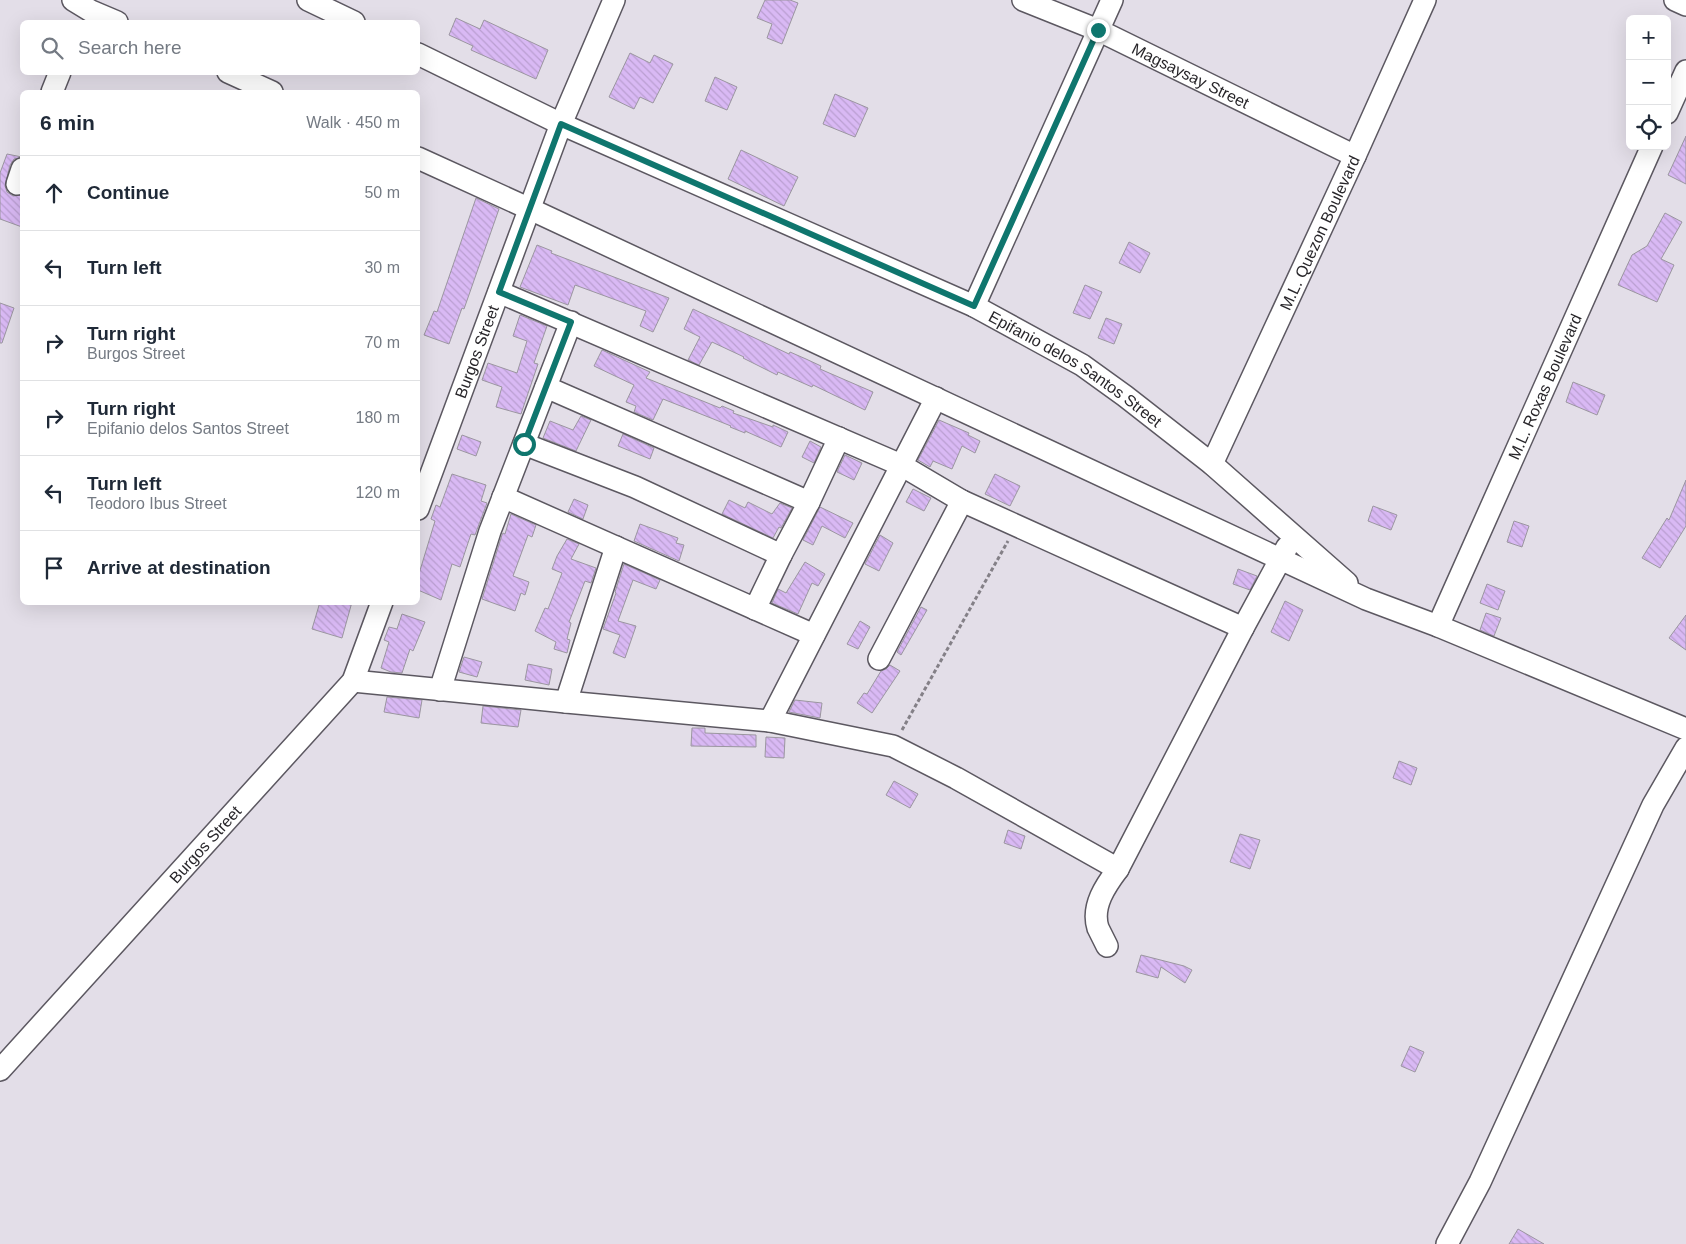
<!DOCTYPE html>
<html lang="en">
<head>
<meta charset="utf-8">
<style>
	:root { --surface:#fff; --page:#f6f6f7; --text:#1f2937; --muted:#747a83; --line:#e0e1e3 }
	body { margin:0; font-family:Arial,sans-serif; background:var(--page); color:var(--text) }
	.controls { position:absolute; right:15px; top:15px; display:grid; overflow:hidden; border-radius:8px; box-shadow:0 5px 20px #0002 }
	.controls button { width:45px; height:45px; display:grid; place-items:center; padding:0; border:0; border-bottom:1px solid var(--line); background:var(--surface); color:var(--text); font:25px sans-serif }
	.stop { position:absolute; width:15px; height:15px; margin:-11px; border:4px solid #0f766e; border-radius:50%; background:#fff }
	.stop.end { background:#0f766e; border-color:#fff; box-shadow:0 1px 5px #0008 }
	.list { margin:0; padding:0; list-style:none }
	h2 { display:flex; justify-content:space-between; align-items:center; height:65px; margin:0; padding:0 20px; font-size:21px }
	h2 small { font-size:16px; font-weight:400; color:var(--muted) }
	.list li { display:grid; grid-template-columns:32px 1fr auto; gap:15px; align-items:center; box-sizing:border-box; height:75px; padding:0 20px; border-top:1px solid var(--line) }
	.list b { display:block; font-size:19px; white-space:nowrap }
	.list p { margin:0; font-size:16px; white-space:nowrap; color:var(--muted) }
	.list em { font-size:16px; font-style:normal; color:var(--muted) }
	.icon { flex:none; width:28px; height:28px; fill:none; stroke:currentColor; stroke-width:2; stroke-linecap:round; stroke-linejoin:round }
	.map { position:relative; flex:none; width:1686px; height:1244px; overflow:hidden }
	.search { position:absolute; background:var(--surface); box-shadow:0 5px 20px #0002; left:20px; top:20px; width:400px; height:55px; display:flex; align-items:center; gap:12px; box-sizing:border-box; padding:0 18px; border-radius:8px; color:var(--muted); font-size:19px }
	.panel { position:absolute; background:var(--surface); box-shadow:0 5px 20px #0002; left:20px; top:90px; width:400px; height:515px; border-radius:8px }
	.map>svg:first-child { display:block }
	.building { fill:url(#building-back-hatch); stroke:#9b96a0 }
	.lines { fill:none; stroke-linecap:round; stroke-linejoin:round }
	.minor-casing { stroke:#5c5861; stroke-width:24 }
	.path { stroke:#848087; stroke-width:3; stroke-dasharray:4 2.5; stroke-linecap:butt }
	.minor { stroke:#fff; stroke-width:21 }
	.route { stroke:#0f766e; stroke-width:6 }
	.labels { text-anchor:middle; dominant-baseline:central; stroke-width:4.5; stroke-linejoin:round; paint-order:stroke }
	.street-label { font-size:16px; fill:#28262a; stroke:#f1ebf6 }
</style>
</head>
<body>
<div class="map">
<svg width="1686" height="1244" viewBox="0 0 1686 1244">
	<defs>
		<pattern id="building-back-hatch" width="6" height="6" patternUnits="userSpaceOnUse" patternTransform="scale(1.25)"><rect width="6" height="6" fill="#d9b9f4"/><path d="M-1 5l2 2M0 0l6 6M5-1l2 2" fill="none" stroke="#ba9fd1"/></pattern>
	</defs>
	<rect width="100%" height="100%" fill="#e3dee8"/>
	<path class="building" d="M 765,0 L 790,0 L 798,3 L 782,44 L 767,38 L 772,24 L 757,18 Z
		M 456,18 L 480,29 L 484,20 L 548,50 L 536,79 L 471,50 L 473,46 L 449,35 Z
		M 630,53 L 650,63 L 654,55 L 673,64 L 653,103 L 640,97 L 634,109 L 609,97 Z
		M 715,77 L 737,87 L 727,110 L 705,101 Z
		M 835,94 L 868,108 L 855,137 L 823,124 Z
		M 1686,136 L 1686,184 L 1668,175 Z
		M 741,150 L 798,177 L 784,206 L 728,179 Z
		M 7,154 L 22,157 L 14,159 L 10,165 L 5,186 L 7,192 L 13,196 L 22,195 L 22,227 L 0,219 L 0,173 Z
		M 476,198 L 499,209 L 464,309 L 462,308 L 449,344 L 424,335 L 434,311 L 437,312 Z
		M 1665,213 L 1682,222 L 1661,259 L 1674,265 L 1657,302 L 1618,285 L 1632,255 L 1647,246 Z
		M 1129,242 L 1150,253 L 1140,273 L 1119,263 Z
		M 537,245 L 552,251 L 551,253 L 669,298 L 653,332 L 640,326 L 646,311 L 575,285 L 568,305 L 520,287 Z
		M 1085,285 L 1102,292 L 1090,319 L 1073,313 Z
		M 0,303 L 14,308 L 2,343 L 0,343 Z
		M 693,309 L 789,354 L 790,352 L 806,359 L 821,366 L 820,369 L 873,392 L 865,410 L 813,385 L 812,387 L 778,372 L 777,375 L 743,358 L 744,357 L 712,342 L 699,365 L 688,360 L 700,337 L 684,329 Z
		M 520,315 L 547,326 L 534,363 L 538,364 L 521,414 L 496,407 L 502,387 L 482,380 L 488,363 L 517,373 L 527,341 L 513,336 Z
		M 1106,318 L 1122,324 L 1114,344 L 1098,338 Z
		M 602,350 L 650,372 L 646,378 L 720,408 L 722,406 L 734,411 L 733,413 L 773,427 L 773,425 L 788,432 L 781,447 L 745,431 L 745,433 L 730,427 L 731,426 L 663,399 L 653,420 L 634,412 L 636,406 L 626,402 L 634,385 L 594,366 Z
		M 1573,382 L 1605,395 L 1597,415 L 1566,402 Z
		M 581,416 L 591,420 L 576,451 L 543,438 L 550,421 L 573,430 Z
		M 939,420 L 969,433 L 968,435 L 980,441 L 975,453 L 962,446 L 952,469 L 933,461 L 930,467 L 918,460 Z
		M 623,434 L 654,448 L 650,459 L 618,446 Z
		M 462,435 L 481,442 L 476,456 L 457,449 Z
		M 810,441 L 821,447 L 814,463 L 802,457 Z
		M 845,455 L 862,463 L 854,480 L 837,472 Z
		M 452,474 L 486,485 L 481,501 L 487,503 L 475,535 L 471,534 L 460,567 L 452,564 L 441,600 L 418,590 L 418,577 L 435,521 L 431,519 L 436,505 L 440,507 Z
		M 995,474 L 1020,486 L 1010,506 L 985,494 Z
		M 1686,480 L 1686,526 L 1660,568 L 1642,558 L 1667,518 L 1669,520 Z
		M 913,489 L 931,498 L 924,511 L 906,502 Z
		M 574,499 L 588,505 L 583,519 L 568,512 Z
		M 729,500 L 745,508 L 748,502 L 772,514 L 780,503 L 792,508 L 781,528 L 779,527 L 773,538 L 722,514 Z
		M 1373,506 L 1397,515 L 1391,530 L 1368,521 Z
		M 820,507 L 853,523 L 845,538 L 822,526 L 813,545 L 803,540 Z
		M 511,514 L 536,525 L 532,537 L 528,535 L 513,576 L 529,582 L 525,595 L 521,593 L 515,611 L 482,599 L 502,535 L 503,533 L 505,534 Z
		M 1514,521 L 1529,526 L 1522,547 L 1507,542 Z
		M 640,524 L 678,538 L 676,543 L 684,545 L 679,561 L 634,541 Z
		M 880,535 L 893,543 L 879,571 L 865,564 Z
		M 567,539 L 579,544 L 571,559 L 596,568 L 591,583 L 585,581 L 569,622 L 571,623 L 567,639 L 570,640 L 567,653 L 554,649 L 556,642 L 535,631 L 545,608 L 548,609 L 562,573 L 552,569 L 557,556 Z
		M 805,562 L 825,574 L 818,586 L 812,583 L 798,614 L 772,603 L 778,589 L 786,593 Z
		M 624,564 L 660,580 L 656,589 L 633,580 L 618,621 L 636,626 L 625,658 L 613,653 L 620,635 L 603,629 L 616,593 L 615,592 Z
		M 1238,569 L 1257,576 L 1250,590 L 1233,584 Z
		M 1487,584 L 1505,591 L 1498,610 L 1480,603 Z
		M 1285,601 L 1303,610 L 1289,641 L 1271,632 Z
		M 320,602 L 352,602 L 342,638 L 312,629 Z
		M 921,607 L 927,610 L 901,655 L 897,652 Z
		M 1486,613 L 1501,618 L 1494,636 L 1480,630 Z
		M 402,614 L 425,622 L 413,651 L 410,649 L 402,673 L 391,672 L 381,668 L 389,642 L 384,640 L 389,627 L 397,629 Z
		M 1686,615 L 1686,650 L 1669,638 Z
		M 860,621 L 870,627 L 858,649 L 847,644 Z
		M 464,657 L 482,662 L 477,677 L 459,672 Z
		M 528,664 L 552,669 L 549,685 L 525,680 Z
		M 890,665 L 900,671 L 872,713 L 857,703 L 864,693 L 867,694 L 881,671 L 886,669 Z
		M 387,697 L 422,700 L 419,718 L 384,712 Z
		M 795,700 L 822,703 L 820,718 L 789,712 Z
		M 483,706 L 521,710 L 518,727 L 481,723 Z
		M 692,728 L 705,728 L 705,733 L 756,735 L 756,747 L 691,746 Z
		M 766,737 L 785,738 L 784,758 L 765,757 Z
		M 1399,761 L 1417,768 L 1411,785 L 1393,778 Z
		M 894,781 L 918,794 L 910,808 L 886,795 Z
		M 1008,830 L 1025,836 L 1021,849 L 1004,843 Z
		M 1240,834 L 1260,840 L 1250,869 L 1230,862 Z
		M 1141,955 L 1184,966 L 1192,970 L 1185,983 L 1161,967 L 1158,978 L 1136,972 Z
		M 1410,1046 L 1424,1052 L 1415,1072 L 1401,1066 Z
		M 1518,1229 L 1544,1244 L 1509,1244 Z"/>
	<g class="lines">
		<g class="minor-casing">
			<g id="minor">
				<path d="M 73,0 L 91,11 L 117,22"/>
				<path d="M 308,0 L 354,22"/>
				<path id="s1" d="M 1023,0 L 1098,30 L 1355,156"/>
				<path d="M 1675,0 L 1686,5"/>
				<path id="s2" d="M 418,54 L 561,124 L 974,306 L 1082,365 L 1125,396 L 1212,464 L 1347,583"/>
				<path d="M 228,72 L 272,92"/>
				<path d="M 52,92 L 60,72"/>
				<path d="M 1667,113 L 1686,71"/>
				<path d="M 418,158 L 530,209 L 1366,599 L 1438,626 L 1686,729"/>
				<path d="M 17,184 L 22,169"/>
				<path d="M 499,292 L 901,465 L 962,501 L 1243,628"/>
				<path d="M 974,306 L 1112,0"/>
				<path d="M 546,387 L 809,502 L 781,555"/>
				<path d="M 524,444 L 635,487 L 781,555 L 755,609"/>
				<path id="s3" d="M 1212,464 L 1355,156 L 1425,0"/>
				<path d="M 503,497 L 814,635"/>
				<path d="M 809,502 L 839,438"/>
				<path id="s4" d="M 418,509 L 561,124 L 614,0"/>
				<path id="s5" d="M 1438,626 L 1652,146"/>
				<path d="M 879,659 L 962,501"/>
				<path d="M 353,681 L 566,702 L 770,721 L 893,746 L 956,778 L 1118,869"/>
				<path d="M 440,690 L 490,531 L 571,322"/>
				<path d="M 566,702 L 616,547"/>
				<path d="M 770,721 L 936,398"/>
				<path d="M 1107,946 C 1104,940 1101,934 1098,928 C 1091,906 1106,885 1118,869 L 1243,628 L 1287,547"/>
				<path id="s6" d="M 0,1070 L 353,681 L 382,602"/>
				<path d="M 1447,1244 L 1480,1182 L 1653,805 L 1686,748"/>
			</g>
		</g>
		<path class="path" d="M 902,730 L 1008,541"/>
		<use href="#minor" class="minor"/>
	</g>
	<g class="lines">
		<path class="route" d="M 524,444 L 571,322 L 499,292 L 561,124 L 974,306 L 1098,30"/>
	</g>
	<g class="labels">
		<g class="street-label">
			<text stroke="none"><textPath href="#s1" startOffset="184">Magsaysay Street</textPath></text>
			<text stroke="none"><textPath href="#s3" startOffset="255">M.L. Quezon Boulevard</textPath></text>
			<text stroke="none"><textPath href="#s4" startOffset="168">Burgos Street</textPath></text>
			<text stroke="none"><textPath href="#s2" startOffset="730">Epifanio delos Santos Street</textPath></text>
			<text stroke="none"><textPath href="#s5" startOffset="262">M.L. Roxas Boulevard</textPath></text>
			<text stroke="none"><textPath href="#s6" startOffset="305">Burgos Street</textPath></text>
		</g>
	</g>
</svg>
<div class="controls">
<button>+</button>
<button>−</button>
<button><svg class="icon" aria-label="locate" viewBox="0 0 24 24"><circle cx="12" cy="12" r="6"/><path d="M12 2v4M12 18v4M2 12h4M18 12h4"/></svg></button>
</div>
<div class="stop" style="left:524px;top:444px"></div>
<div class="stop end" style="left:1098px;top:30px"></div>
<div class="search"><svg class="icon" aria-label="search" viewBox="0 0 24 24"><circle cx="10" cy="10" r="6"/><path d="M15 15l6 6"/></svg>Search here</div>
<section class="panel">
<h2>6 min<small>Walk · 450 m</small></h2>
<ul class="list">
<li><svg class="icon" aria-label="ahead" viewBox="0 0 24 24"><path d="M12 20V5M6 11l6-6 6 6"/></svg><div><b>Continue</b></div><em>50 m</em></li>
<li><svg class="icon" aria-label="left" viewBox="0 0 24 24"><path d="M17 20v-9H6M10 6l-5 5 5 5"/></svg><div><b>Turn left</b></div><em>30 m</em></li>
<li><svg class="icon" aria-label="right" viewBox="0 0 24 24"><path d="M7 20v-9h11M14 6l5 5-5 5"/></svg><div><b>Turn right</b><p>Burgos Street</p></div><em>70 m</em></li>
<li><svg class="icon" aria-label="right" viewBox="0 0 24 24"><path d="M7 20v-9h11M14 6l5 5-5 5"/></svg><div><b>Turn right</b><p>Epifanio delos Santos Street</p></div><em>180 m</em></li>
<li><svg class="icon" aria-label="left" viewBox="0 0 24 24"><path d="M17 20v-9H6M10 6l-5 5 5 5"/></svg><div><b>Turn left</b><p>Teodoro Ibus Street</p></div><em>120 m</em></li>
<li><svg class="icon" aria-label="arrive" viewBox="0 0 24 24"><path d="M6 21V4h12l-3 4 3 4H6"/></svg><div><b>Arrive at destination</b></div></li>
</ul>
</section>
</div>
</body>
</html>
